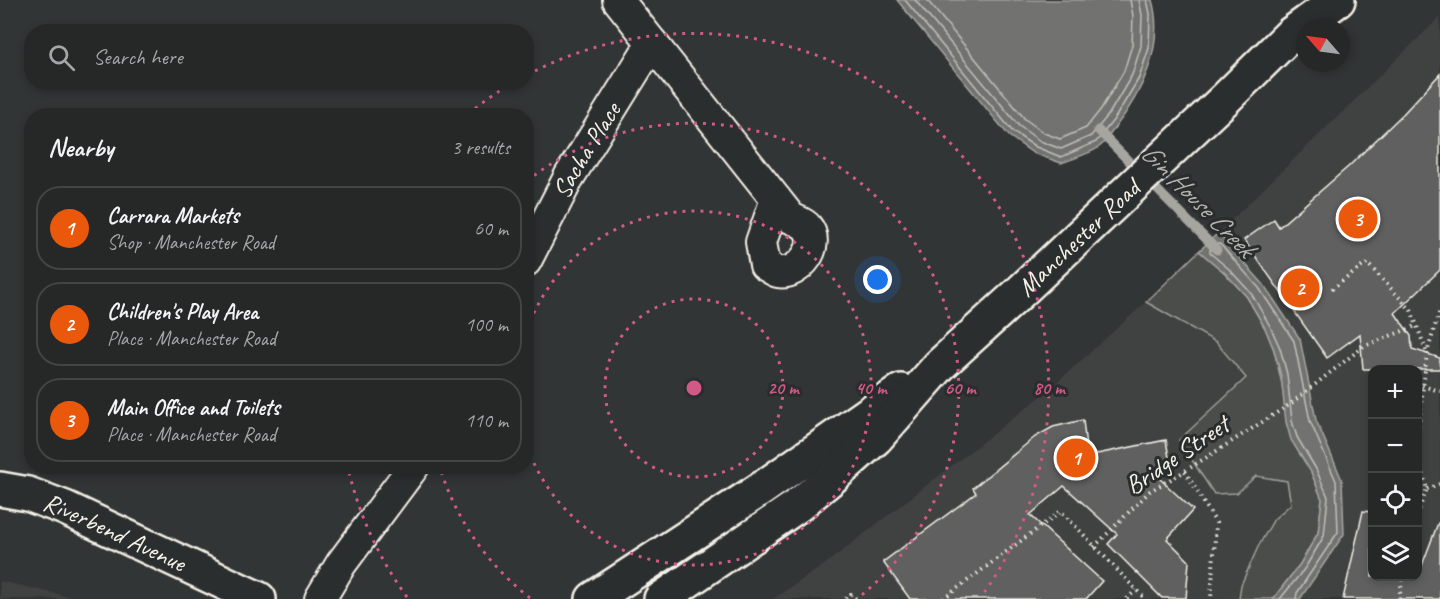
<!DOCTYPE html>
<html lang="en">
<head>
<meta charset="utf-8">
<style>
	:root { --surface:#262828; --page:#323434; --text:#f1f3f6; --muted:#a4a6a8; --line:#424445; --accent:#ea580c }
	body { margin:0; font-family:Caveat,sans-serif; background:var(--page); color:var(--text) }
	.controls { position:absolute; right:18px; bottom:18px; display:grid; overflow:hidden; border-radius:12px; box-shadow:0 3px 9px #0003 }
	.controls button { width:54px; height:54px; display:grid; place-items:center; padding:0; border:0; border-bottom:2px solid var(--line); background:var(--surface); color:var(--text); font:30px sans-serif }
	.compass { position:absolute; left:1296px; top:18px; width:54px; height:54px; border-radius:50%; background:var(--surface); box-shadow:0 3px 9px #0003; rotate:298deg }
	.you { position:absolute; left:878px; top:280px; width:21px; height:21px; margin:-15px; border:4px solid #fff; border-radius:50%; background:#1a73e8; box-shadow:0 0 0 9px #1a73e833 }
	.badge { display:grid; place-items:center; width:39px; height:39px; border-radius:50%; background:var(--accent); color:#fff; font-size:20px; font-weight:700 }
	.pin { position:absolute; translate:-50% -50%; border:3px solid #fff; box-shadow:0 2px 6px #0006 }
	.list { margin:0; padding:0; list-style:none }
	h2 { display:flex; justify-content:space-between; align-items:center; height:78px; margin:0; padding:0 24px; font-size:26px }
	h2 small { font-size:20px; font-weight:400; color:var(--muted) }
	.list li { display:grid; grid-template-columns:39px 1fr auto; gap:18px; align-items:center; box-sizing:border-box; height:84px; margin:0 12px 12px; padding:0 12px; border:2px solid var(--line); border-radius:24px }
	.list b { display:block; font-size:22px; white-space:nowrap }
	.list p { margin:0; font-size:20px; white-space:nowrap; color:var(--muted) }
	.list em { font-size:20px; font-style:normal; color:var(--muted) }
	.icon { flex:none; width:33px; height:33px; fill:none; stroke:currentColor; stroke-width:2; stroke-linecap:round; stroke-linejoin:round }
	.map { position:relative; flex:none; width:1440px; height:599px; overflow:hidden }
	.search { position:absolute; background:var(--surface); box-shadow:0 3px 9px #0003; left:24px; top:24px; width:510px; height:66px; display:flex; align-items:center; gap:15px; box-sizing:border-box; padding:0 21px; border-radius:24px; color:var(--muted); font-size:22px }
	.panel { position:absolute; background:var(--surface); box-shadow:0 3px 9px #0003; left:24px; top:108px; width:510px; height:366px; border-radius:24px }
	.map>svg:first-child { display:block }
	.built { fill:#404242; fill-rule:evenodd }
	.green { fill:#4b4d4c; stroke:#a09f9a; stroke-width:1.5 }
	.water { fill:#727370; stroke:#a6a5a0; stroke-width:1.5 }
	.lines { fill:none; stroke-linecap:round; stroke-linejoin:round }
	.shore { stroke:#c0bfb8; stroke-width:1.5 }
	.stream { stroke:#a6a5a0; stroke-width:9 }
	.building { fill:#5f605f; stroke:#f4f1e8; stroke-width:1.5 }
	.street-casing { stroke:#f4f1e8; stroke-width:34 }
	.secondary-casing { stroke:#f4f1e8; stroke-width:38 }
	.path { stroke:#f4f1e8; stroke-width:4; stroke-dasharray:1.5 4.5; stroke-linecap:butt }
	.street { stroke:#2a2d2e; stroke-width:30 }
	.secondary { stroke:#2a2d2e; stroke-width:33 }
	.ring { fill:none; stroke:#d15985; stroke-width:3; stroke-dasharray:3 6 }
	.labels { text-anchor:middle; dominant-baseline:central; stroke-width:6; stroke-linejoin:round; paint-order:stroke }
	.street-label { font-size:26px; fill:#f4f1e8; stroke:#2a2d2e }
	.water-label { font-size:27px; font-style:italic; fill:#b3b2ac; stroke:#2a2d2e }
	.centre { fill:#d15985; stroke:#2a2d2e; stroke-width:3 }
	.ring-label { font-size:18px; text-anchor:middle; font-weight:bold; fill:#d15985; stroke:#2a2d2e; stroke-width:6; stroke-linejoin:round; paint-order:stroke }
</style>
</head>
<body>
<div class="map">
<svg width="1440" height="599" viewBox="0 0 1440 599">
	<rect width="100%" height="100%" fill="#323535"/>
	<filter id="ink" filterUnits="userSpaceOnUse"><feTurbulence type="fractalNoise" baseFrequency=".0167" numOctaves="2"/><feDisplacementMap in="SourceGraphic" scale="12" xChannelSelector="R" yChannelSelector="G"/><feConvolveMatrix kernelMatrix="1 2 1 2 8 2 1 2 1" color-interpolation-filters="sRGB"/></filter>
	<g filter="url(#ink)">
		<path class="built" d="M 1440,17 L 1440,599 L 1300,599 L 1344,534 L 1342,480 L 1316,420 L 1300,339 L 1264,285 L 1218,233 ZM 1372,370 L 1418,370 L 1418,576 L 1372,576 Z
			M 1146,302 L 1216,342 L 1247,378 L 1179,440 L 1237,493 L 1256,476 L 1287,481 L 1291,504 L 1274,519 L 1241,585 L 1239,599 L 773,599 L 824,565 L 1044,394 Z
			M 0,581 L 79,599 L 0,599 Z"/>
		<path class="green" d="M 1199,251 L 1225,273 L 1247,297 L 1265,328 L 1274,350 L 1284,393 L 1311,472 L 1322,499 L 1318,533 L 1300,564 L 1273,599 L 1239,599 L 1241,585 L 1258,547 L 1274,519 L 1291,504 L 1287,481 L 1256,476 L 1237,493 L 1214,494 L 1179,440 L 1246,378 L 1216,342 L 1146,302 Z"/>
		<path class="water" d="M 897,0 L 1152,0 C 1165,46 1142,93 1114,129 C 1110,134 1105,143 1099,147 C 1093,152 1070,160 1061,163 L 1033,153 L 1009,136 Z
			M 1218,233 L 1264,285 L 1300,339 L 1316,420 L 1342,480 L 1344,534 L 1300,599 L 1273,599 L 1300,564 L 1318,533 L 1322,499 L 1311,472 L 1291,440 L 1286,422 L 1281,376 L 1274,350 L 1265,328 L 1247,297 L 1225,273 L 1199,251 Z"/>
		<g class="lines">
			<path class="shore" d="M 905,0 L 1013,132 L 1036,147 L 1061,157 L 1096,142 L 1115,118 L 1139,78 L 1149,48 L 1150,14 L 1147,0
				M 915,0 L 1019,126 L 1040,141 L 1061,149 L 1091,136 L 1109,114 L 1132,75 L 1141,46 L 1142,15 L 1139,0
				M 927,0 L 1025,119 L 1044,133 L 1060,139 L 1086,128 L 1101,109 L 1124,71 L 1132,45 L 1133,16 L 1130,0
				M 1280,599 L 1305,568 L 1324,536 L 1328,497 L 1316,469 L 1297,437 L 1292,421 L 1287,374 L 1280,348 L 1270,326 L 1251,293 L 1229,269 L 1210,253 L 1210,249 L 1217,244 L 1220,244 L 1259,288 L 1294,341 L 1310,421 L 1336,481 L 1338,532 L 1297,593 L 1296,599"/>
			<path class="stream" d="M 1098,130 L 1217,250"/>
		</g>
		<path class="building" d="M 1440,74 L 1440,270 L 1395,313 L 1411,336 L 1412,349 L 1440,358 L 1440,369 L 1363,369 L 1360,334 L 1327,358 L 1244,240 L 1274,219 L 1279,227 L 1348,167 L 1403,114 Z
			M 1083,420 L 1087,456 L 1166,440 L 1171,469 L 1158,477 L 1193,510 L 1167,539 L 1189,561 L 1186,598 L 1162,598 L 1108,544 L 1117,534 L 1064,486 L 1030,515 L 1102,581 L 1086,599 L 910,599 L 883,562 L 976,493 L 973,488 L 1035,437 L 1053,427 Z
			M 1363,511 L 1372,512 L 1372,576 L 1418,576 L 1438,523 L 1440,523 L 1440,599 L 1343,599 Z"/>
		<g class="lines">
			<g class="street-casing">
				<g id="street">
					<path d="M 618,0 L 791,218 C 795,220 804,223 807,227 C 822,245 799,276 778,272 C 774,271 769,267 765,265 L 761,242 L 776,199"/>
					<path id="s1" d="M 526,261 L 569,177 L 652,43"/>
					<path d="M 320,599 L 341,564 L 414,466"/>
				</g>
			</g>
			<g class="secondary-casing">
				<g id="secondary">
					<path id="s2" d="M 0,489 L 28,494 L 65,508 L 259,599"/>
					<path d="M 593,599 L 761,489 L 901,391"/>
					<path id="s3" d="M 661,599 L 797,506 L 830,479 L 876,438 L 940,365 L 1017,295 L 1225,99 L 1291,34 L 1338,0"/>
				</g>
			</g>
			<path class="path" d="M 1332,289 L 1367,263 L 1411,310 L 1427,353
				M 1422,386 L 1440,391
				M 1418,432 L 1427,353 L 1440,310
				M 1418,456 L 1427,489 L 1418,511
				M 1185,471 L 1216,523 L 1211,599
				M 1427,489 L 1440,484
				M 1094,547 L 1150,491 L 1185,471 L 1289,405 L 1364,346 L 1416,326
				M 846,599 L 851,594 L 856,599
				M 943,599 L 1061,511 L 1145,599
				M 1127,599 L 1136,590
				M 1399,599 L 1403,576"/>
			<use href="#street" class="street"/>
			<use href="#secondary" class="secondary"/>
		</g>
	</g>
	<g class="ring">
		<circle cx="694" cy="388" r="89"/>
		<path d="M527 330A177 177 0 1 1 527 446"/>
		<path d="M530 598A266 266 0 0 1 440 468M527 181A266 266 0 1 1 858 598"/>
		<path d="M407 597A355 355 0 0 1 348 468M468 114A355 355 0 0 1 511 84M527 75A355 355 0 0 1 981 597"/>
	</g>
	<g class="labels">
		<g class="street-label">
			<text stroke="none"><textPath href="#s1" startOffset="126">Sacha Place</textPath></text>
			<text stroke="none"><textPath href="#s3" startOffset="554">Manchester Road</textPath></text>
			<text transform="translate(1177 455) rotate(-34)">Bridge Street</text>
			<text stroke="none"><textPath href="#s2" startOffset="123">Riverbend Avenue</textPath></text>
		</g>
		<g class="water-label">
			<text transform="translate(1198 200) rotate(45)">Gin House Creek</text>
		</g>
	</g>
	<circle cx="694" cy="388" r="9" class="centre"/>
	<g class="ring-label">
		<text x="783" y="394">20 m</text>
		<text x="871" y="394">40 m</text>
		<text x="960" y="394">60 m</text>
		<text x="1049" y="394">80 m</text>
	</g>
</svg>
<div class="controls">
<button>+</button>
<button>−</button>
<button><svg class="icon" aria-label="locate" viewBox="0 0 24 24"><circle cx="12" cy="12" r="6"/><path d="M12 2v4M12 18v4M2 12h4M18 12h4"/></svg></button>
<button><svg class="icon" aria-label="layers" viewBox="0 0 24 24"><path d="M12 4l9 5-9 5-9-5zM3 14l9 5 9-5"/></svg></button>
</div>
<svg class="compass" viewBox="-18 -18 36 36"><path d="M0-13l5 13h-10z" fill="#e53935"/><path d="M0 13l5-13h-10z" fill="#a4a6a8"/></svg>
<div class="you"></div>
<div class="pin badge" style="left:1076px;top:458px">1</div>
<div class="pin badge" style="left:1300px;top:288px">2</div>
<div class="pin badge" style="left:1358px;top:219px">3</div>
<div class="search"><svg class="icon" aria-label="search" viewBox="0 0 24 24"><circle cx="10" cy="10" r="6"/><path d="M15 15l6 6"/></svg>Search here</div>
<section class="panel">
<h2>Nearby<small>3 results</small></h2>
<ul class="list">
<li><span class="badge">1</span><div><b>Carrara Markets</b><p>Shop · Manchester Road</p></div><em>60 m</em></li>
<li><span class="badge">2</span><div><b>Children's Play Area</b><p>Place · Manchester Road</p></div><em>100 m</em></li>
<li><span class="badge">3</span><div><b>Main Office and Toilets</b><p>Place · Manchester Road</p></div><em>110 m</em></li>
</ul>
</section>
</div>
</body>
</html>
